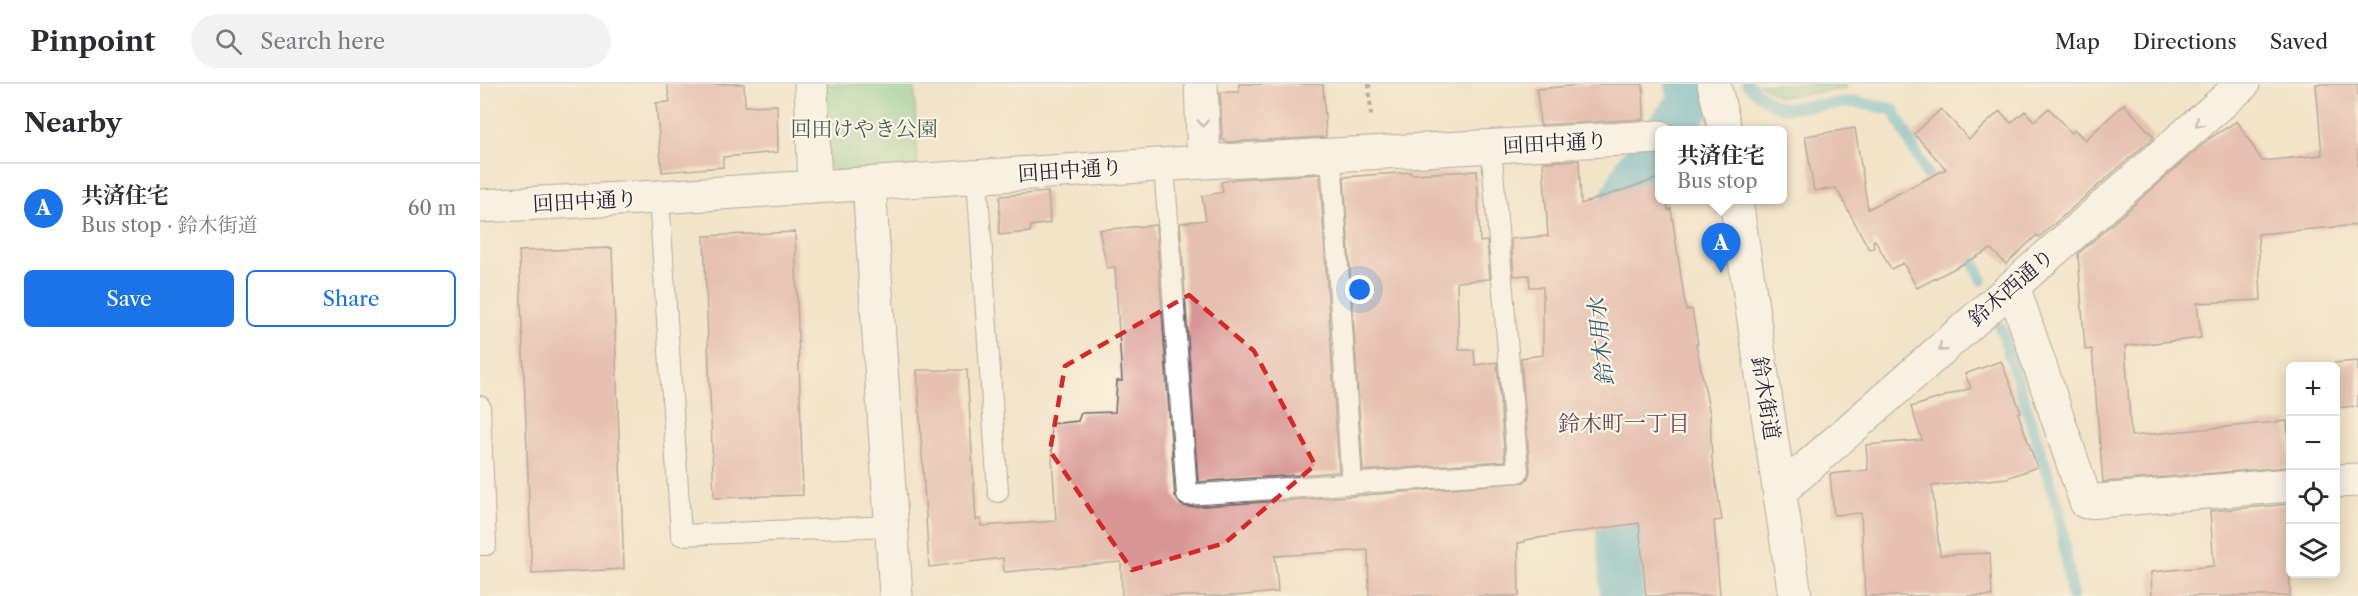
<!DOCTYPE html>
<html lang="en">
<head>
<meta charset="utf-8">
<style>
	:root { --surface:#fff; --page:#f2f2f3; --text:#2b2b33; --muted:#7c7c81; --line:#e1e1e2; --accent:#1a73e8 }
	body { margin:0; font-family:"Libre Caslon Text","Noto Serif JP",serif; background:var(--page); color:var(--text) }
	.controls { position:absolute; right:18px; bottom:18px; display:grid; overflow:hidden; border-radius:9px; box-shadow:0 3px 15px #0003 }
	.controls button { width:54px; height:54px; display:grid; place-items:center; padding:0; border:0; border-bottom:2px solid var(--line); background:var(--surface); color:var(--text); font:30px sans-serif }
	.you { position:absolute; left:880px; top:206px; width:21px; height:21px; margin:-15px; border:4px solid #fff; border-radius:50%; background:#1a73e8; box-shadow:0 0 0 9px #1a73e833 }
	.badge { display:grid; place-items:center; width:39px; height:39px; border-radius:50%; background:var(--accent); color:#fff; font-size:20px; font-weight:700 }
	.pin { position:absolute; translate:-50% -50px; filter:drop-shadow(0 2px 3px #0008) }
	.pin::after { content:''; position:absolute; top:32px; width:21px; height:18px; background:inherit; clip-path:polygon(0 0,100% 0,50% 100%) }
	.popup { position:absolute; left:1175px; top:42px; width:132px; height:78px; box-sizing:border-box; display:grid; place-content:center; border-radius:9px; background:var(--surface); filter:drop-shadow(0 2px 4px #0005); font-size:20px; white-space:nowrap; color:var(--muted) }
	.popup b { font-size:22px; color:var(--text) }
	.popup::after { content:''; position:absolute; left:50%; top:100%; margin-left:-12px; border:12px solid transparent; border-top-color:var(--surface) }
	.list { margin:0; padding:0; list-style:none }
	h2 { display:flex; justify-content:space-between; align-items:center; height:78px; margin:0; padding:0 24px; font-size:26px }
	h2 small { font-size:20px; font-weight:400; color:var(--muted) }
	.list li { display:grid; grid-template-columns:39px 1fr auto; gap:18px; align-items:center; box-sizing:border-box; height:90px; padding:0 24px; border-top:2px solid var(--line) }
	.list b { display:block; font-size:22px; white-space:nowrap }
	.list p { margin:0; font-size:20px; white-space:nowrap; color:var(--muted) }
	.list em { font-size:20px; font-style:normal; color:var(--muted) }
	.actions { display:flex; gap:12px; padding:18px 24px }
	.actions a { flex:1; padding:14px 0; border:2px solid var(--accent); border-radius:9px; text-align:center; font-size:21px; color:var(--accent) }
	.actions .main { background:var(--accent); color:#fff }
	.icon { flex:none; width:33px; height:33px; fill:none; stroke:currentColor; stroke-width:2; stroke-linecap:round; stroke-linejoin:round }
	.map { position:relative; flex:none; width:1878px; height:512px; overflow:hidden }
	header { display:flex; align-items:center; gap:36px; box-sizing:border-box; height:84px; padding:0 30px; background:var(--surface); border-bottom:2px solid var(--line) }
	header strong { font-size:28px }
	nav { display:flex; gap:33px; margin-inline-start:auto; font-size:21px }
	.search { width:420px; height:54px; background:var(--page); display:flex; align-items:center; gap:15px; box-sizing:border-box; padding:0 21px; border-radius:33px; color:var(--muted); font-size:22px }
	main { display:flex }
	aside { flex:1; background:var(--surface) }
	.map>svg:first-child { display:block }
	.green { fill:#78cd91; stroke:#4d7866; stroke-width:1.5 }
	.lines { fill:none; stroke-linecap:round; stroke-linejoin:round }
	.stream { stroke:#4db1cc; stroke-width:12 }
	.canal { stroke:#4db1cc; stroke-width:44 }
	.building { fill:#d89795 }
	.lane-casing { stroke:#6b666c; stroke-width:22 }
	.street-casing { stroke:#6b666c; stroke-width:35 }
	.secondary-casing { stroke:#6b666c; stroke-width:35 }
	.path { stroke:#6b666c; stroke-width:4; stroke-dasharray:4.5 4.5; stroke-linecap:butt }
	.lane { stroke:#fff; stroke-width:20 }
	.street { stroke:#fff; stroke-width:33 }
	.secondary { stroke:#fff; stroke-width:33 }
	.oneway { stroke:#9c9ca7 }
	.marked { fill:none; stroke:#d62828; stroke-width:4.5; stroke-dasharray:12 8; stroke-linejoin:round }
	.labels { text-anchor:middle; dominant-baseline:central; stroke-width:4.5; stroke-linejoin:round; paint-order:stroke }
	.park-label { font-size:21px; fill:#405e59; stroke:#fcf5e5 }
	.street-label { font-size:21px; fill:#22223b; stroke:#fcf5e5 }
	.water-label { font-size:22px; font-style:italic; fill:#335b75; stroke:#fcf5e5 }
	.neighbourhood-label { font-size:22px; fill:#624b5a; stroke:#fcf5e5 }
</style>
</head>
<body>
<header>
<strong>Pinpoint</strong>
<div class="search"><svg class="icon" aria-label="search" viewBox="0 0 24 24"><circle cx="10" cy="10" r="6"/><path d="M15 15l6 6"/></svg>Search here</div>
<nav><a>Map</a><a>Directions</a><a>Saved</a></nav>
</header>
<main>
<aside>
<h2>Nearby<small></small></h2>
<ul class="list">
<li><span class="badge">A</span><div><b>共済住宅</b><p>Bus stop · 鈴木街道</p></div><em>60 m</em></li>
</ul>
<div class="actions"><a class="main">Save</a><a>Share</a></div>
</aside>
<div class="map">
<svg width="1878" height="512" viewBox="0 0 1878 512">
	<rect width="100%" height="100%" fill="#fcf5e5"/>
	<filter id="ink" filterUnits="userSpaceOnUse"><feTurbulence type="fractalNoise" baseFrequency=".0167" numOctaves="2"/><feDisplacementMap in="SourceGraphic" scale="12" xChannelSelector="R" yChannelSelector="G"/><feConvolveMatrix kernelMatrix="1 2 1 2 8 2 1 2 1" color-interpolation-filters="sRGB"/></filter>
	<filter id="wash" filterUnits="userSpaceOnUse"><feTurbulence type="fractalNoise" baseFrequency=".008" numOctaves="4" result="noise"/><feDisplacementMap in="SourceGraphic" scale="24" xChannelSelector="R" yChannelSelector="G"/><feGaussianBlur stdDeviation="1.35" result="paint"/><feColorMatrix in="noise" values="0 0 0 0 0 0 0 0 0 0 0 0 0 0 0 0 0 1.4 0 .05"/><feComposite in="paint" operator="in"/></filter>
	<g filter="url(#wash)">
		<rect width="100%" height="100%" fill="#f2e4c8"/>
		<path class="green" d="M 338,0 L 434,0 L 438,82 L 362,89 L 349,83 Z
			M 1280,0 L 1365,0 L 1366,5 L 1299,13 Z"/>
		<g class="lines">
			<path class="stream" d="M 1267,0 L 1290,19 L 1302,24 L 1375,18 L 1413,25 L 1456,108
				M 1484,160 L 1502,196
				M 1521,244 L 1579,426 L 1592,512"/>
			<path class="canal" d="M 1188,46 L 1211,18 L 1207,0
				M 1121,159 L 1156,87 L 1180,58
				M 1134,382 L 1142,512"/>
		</g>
		<g id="blocks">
			<path class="building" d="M 187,0 L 264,0 L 265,22 L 297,21 L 298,68 L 243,73 L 243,83 L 182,88 L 176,19 L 190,18 Z
				M 759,0 L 843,0 L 846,53 L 747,58 L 742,55 L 740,8 L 759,8 Z
				M 1112,0 L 1163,0 L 1164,35 L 1060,41 L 1057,5 Z
				M 1836,0 L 1878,0 L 1878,141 L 1778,150 L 1781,216 L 1717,219 L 1721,254 L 1645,262 L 1651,352 L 1807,337 L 1810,383 L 1623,398 L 1612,265 L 1605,266 L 1598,170 L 1730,54 L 1757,37 L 1782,77 L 1842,71 Z
				M 1644,20 L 1674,53 L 1559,153 L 1557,151 L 1526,180 L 1511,165 L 1437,204 L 1423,179 L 1411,185 L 1395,156 L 1393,157 L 1394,164 L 1389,165 L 1356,104 L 1334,107 L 1325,52 L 1375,44 L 1388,125 L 1466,85 L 1434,50 L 1461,25 L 1489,55 L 1520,27 L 1531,39 L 1545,27 L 1554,37 L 1569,24 L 1591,49 L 1595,46 L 1605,56 Z
				M 1099,76 L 1101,120 L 1179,94 L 1179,116 L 1187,116 L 1188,126 L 1191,125 L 1206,226 L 1212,225 L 1218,260 L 1216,260 L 1230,330 L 1232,376 L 1242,436 L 1234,437 L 1240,512 L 1166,512 L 1159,439 L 1045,456 L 1045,458 L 1038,459 L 1039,512 L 889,512 L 888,466 L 795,472 L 798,508 L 754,512 L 642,512 L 641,478 L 524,488 L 523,474 L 449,483 L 437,286 L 487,286 L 496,436 L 501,435 L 501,442 L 576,437 L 570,340 L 598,337 L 601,329 L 635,328 L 637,297 L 642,297 L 635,183 L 627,184 L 619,146 L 676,141 L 695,412 L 701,421 L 708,423 L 873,412 L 1044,398 L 1048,394 L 1050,387 L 1041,274 L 1063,271 L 1063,203 L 1050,203 L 1049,191 L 1034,192 L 1031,155 L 1068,152 L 1063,78 Z
				M 997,87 L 1000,158 L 1007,157 L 1010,195 L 977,198 L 979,266 L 994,266 L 995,281 L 1017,278 L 1025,377 L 883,387 L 864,93 L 931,88 L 931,90 Z
				M 840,90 L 859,388 L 718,398 L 700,139 L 726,136 L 722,112 L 743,108 L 741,98 L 755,95 Z
				M 568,108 L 570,139 L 551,142 L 550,148 L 519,151 L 520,112 Z
				M 315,148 L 323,411 L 234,414 L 224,152 Z
				M 132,164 L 144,485 L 52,490 L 39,167 Z
				M 1521,277 L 1541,328 L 1538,329 L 1557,383 L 1527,394 L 1452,402 L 1460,471 L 1510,469 L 1512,512 L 1385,512 L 1381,429 L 1354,431 L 1350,390 L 1388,386 L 1386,361 L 1442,356 L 1431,323 L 1491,304 L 1485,290 Z
				M 1878,277 L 1878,322 L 1856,324 L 1856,282 L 1826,281 Z
				M 1810,420 L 1810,512 L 1672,512 L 1671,488 L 1734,482 L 1730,427 Z"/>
		</g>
	</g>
	<g filter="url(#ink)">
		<use href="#blocks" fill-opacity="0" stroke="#6b666c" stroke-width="1.5"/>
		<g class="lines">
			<g class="lane-casing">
				<path id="lane" d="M 851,71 L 872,400
					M 684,80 L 707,411 L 1038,388 L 1011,62
					M 497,93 L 518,408
					M 179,113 L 201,451 L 411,442
					M 0,322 L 6,461 L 0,461"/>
			</g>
			<g class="street-casing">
				<path id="street" d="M 331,0 L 335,103
					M 721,0 L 724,78
					M 389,100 L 416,512
					M 0,122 L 179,113 L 724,78 L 1180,53
					M 1533,202 L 1606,418 L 1810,401
					M 1856,397 L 1878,396
					M 1300,407 L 1763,0"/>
			</g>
			<g class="secondary-casing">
				<path id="secondary" d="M 1234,0 L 1245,46
					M 1256,116 L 1315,512"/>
			</g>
			<path class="path" d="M 889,0 L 891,32"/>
			<use href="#lane" class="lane"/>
			<use href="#street" class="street"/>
			<use href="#secondary" class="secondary"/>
		</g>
		<defs><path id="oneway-chevron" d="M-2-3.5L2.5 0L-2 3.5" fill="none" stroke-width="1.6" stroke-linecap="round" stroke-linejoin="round" transform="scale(1.5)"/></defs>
		<g class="oneway">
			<use href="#oneway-chevron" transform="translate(723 39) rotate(88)"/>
			<use href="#oneway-chevron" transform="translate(1719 39) rotate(139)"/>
			<use href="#oneway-chevron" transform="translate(1462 264) rotate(139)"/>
		</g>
	</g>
	<path d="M0 0H1878V512H0ZM 709,211 L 774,267 L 835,381 L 745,459 L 652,486 L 570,367 L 585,282 Z" fill="#f2e4c8" fill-opacity=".55" fill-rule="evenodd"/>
	<path class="marked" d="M 709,211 L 774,267 L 835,381 L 745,459 L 652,486 L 570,367 L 585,282 Z"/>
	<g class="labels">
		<g class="park-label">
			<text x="384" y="44">回田けやき公園</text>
		</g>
		<g class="street-label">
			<text transform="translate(1075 59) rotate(-3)">回田中通り</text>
			<text transform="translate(590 86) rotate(-4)">回田中通り</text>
			<text transform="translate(105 117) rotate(-3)">回田中通り</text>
			<text transform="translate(1531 203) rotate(-41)">鈴木西通り</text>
			<text transform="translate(1286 314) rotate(81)">鈴木街道</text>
		</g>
		<g class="water-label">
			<text transform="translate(1121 258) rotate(-96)">鈴木用水</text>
		</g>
		<g class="neighbourhood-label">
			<text x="1144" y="339">鈴木町一丁目</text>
		</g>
	</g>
</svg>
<div class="controls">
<button>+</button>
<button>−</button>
<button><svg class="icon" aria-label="locate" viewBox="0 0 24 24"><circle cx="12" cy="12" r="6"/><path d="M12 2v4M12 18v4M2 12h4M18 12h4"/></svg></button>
<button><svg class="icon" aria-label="layers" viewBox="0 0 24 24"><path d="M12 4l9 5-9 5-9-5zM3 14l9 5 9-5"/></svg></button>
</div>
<div class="you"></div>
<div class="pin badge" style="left:1241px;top:189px">A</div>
<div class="popup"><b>共済住宅</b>Bus stop</div>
</div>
</main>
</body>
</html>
